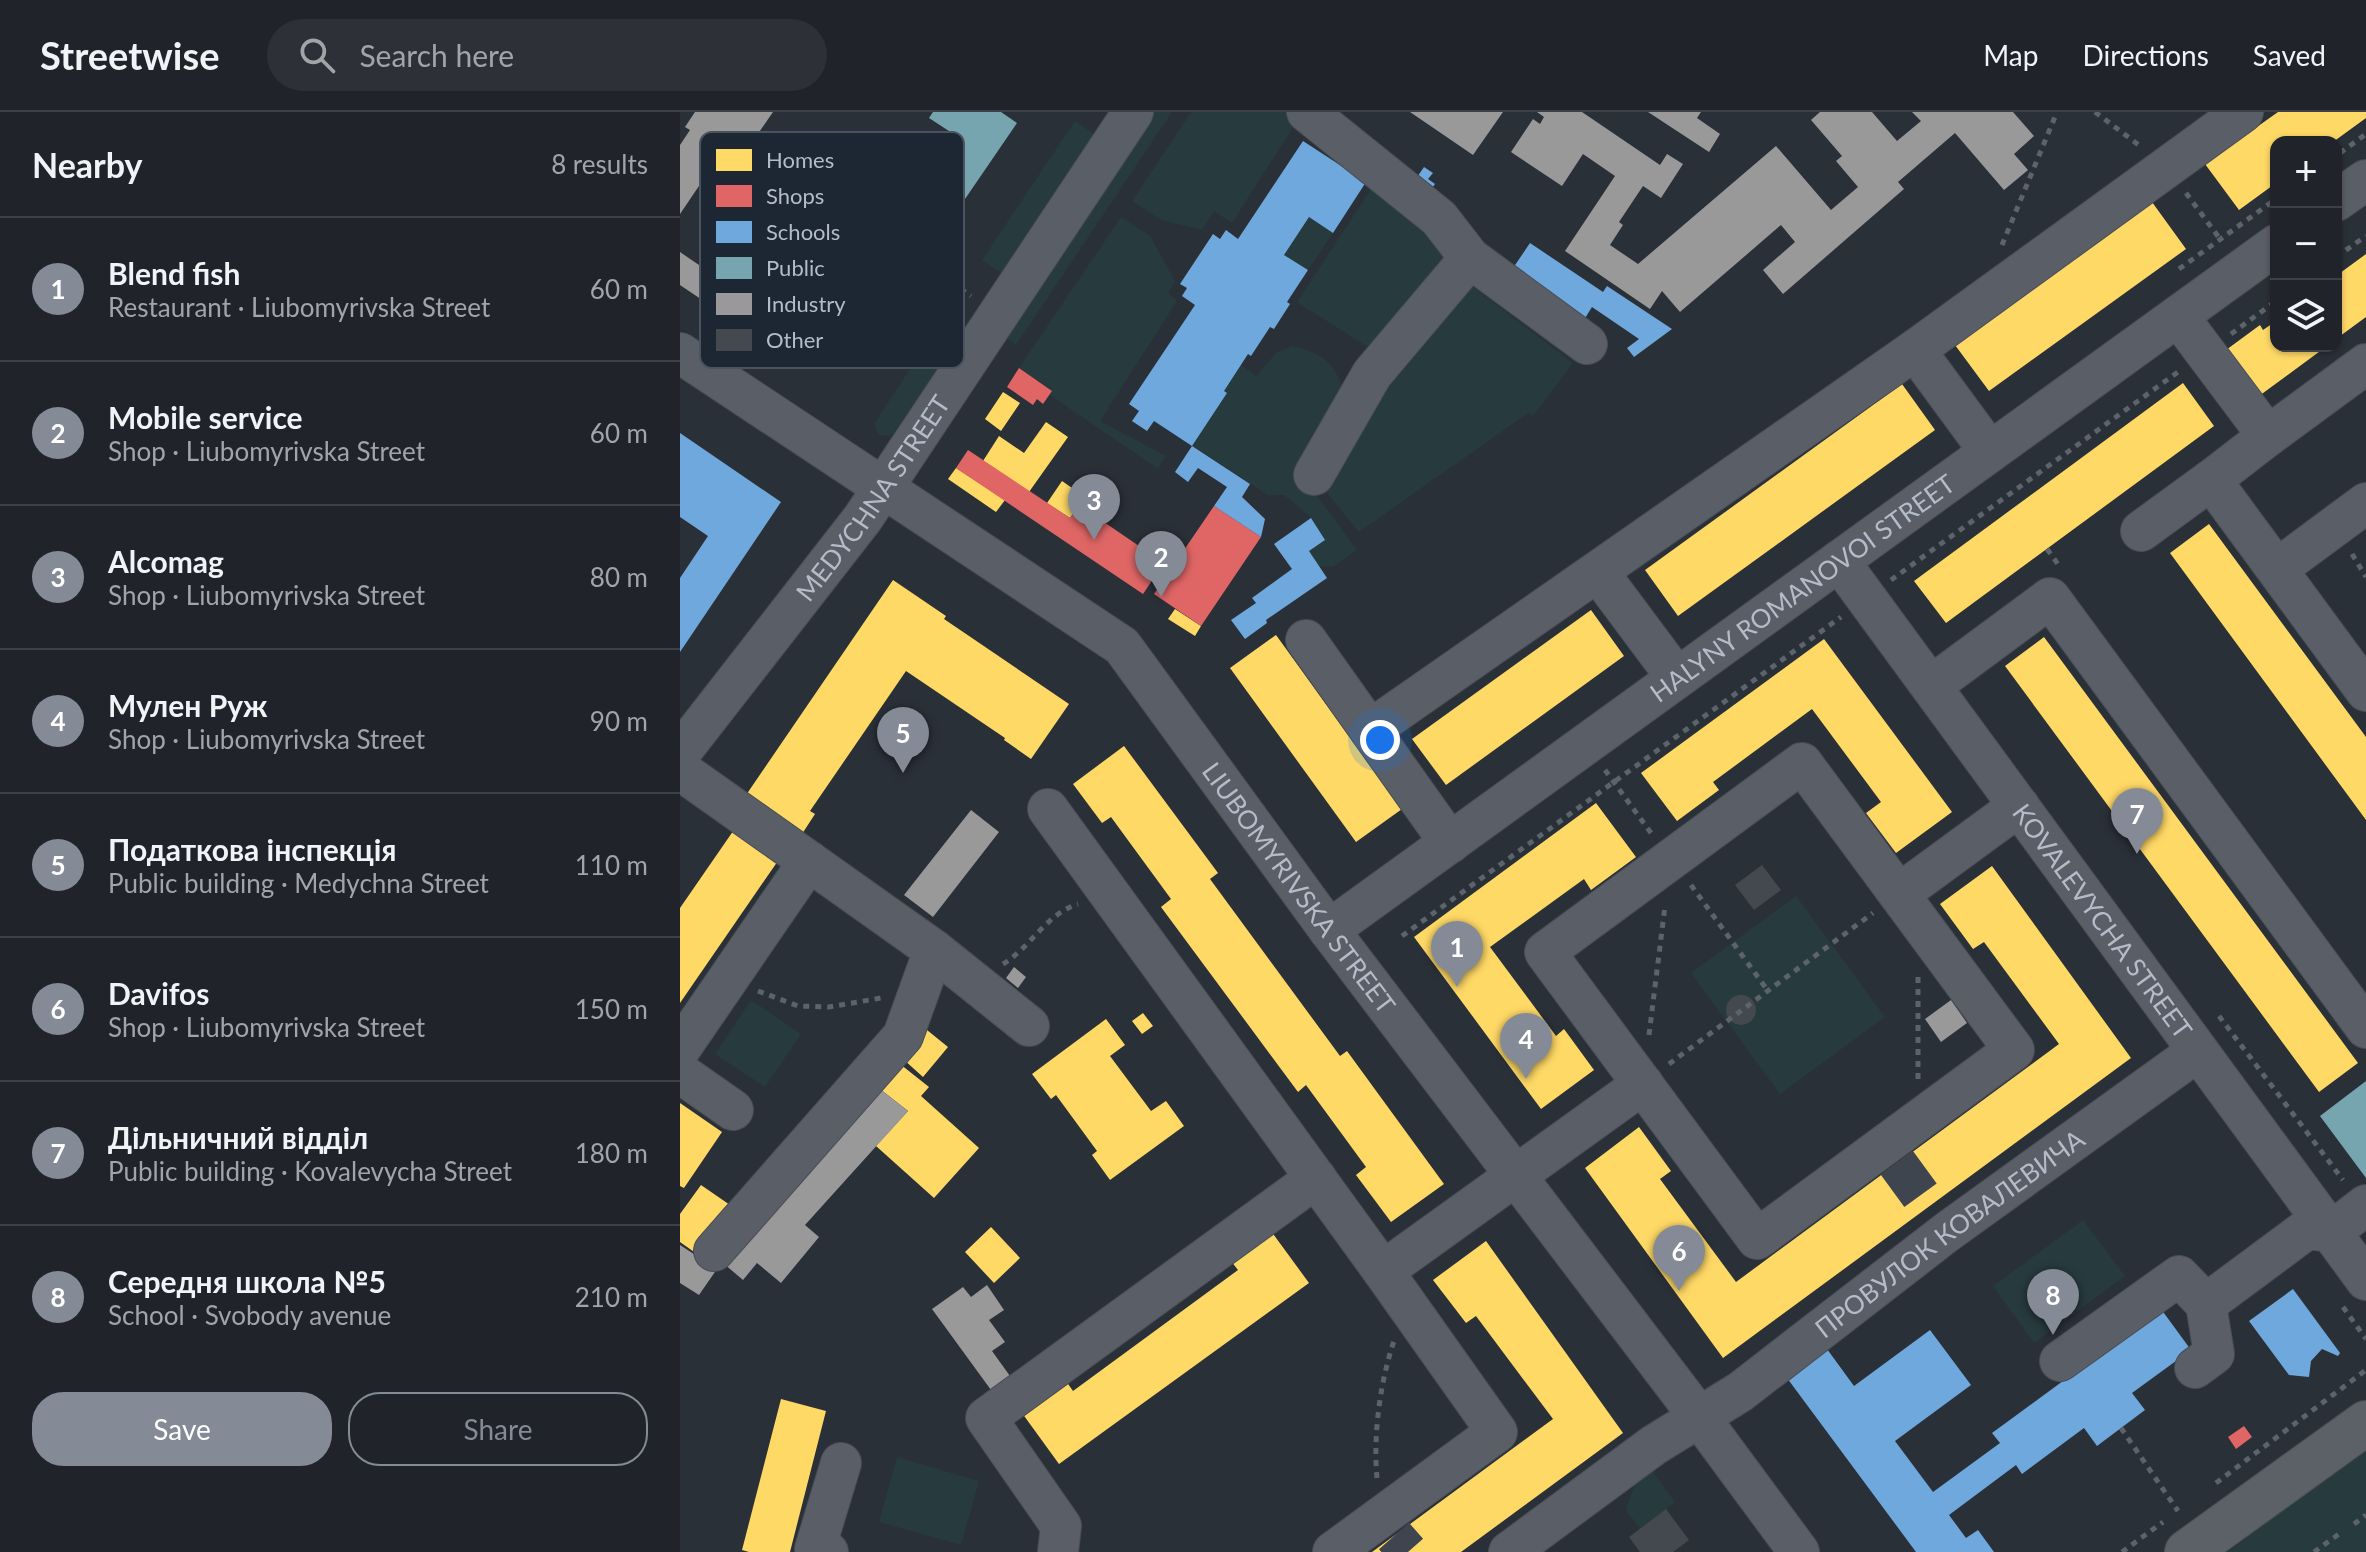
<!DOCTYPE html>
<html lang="en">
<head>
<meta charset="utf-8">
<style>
	:root { --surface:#20242a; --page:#2d3036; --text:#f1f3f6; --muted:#a2a4a8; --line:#3d4147; --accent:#848b96 }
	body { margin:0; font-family:Lato,sans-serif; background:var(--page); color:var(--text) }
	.controls { position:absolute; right:24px; top:24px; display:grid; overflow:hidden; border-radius:16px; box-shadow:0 2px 6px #0004 }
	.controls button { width:72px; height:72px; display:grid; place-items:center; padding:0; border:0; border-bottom:2px solid var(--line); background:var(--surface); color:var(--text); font:40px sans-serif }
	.you { position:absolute; left:700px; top:628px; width:28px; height:28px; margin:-20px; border:6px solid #fff; border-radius:50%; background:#1a73e8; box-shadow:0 0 0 12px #1a73e833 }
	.badge { display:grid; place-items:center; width:52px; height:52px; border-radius:50%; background:var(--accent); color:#fff; font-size:26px; font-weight:700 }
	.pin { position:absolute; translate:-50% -66px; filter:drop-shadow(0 2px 4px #0008) }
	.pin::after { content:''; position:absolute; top:42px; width:28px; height:24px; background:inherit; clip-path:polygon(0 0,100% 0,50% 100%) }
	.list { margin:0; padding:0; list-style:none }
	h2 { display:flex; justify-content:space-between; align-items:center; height:104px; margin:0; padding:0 32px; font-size:34px }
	h2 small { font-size:26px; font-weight:400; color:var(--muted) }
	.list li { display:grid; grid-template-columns:52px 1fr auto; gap:24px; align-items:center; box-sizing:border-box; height:144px; padding:0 32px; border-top:2px solid var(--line) }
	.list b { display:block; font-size:30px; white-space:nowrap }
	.list p { margin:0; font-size:26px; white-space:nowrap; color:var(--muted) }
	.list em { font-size:26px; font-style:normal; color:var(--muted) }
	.actions { display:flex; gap:16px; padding:24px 32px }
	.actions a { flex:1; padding:18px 0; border:2px solid var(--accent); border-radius:32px; text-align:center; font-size:28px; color:var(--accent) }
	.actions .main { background:var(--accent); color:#fff }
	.icon { flex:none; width:44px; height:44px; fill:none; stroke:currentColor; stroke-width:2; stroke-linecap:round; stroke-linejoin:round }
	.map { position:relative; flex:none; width:1686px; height:1440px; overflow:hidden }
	header { display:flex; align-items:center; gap:48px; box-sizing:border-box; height:112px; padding:0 40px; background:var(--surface); border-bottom:2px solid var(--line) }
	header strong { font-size:38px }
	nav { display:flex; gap:44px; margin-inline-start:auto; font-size:28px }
	.search { width:560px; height:72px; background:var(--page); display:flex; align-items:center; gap:20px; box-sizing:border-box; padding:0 28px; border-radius:44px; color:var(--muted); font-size:30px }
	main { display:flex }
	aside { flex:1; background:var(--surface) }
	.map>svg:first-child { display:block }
	.green { fill:#273a3e }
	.homes { fill:#ffd966 }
	.shops { fill:#e06666 }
	.schools { fill:#6fa8dc }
	.public { fill:#76a5af }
	.industry { fill:#999 }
	.building { fill:#444950 }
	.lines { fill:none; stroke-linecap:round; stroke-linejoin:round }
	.minor-tunnel { stroke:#3f454e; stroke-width:40; stroke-dasharray:40 20; stroke-linecap:butt }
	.minor-casing { stroke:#484c53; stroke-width:42 }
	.major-casing { stroke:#484c55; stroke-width:46 }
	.path { stroke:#5d636a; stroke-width:5; stroke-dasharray:6 6; stroke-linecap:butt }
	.minor { stroke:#5a5e66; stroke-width:40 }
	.major { stroke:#5c6168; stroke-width:44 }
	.labels { text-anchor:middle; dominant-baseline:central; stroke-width:8; stroke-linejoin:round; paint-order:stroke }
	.street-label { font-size:26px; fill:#b4bcc9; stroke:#1d2633 }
	.key { fill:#1d2633; stroke:#4a5360; stroke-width:2 }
	.key-label { font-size:22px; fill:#b4bcc9 }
</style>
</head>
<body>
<header>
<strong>Streetwise</strong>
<div class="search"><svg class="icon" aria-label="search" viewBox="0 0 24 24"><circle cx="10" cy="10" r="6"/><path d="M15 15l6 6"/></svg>Search here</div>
<nav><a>Map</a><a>Directions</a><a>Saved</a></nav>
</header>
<main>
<aside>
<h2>Nearby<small>8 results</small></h2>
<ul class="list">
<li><span class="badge">1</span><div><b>Blend fish</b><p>Restaurant · Liubomyrivska Street</p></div><em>60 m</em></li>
<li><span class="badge">2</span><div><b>Mobile service</b><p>Shop · Liubomyrivska Street</p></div><em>60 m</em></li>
<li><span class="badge">3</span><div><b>Alcomag</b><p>Shop · Liubomyrivska Street</p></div><em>80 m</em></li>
<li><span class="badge">4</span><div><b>Мулен Руж</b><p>Shop · Liubomyrivska Street</p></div><em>90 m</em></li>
<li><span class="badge">5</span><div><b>Податкова інспекція</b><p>Public building · Medychna Street</p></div><em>110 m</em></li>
<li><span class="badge">6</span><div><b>Davifos</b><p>Shop · Liubomyrivska Street</p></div><em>150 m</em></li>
<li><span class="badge">7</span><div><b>Дільничний відділ</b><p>Public building · Kovalevycha Street</p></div><em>180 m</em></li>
<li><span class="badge">8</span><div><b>Середня школа №5</b><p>School · Svobody avenue</p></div><em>210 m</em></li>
</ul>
<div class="actions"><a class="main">Save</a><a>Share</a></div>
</aside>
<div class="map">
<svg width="1686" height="1440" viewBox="0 0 1686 1440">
	<rect width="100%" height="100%" fill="#2a3038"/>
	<path class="green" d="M 466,0 L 492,0 L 336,233 L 319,221 Z
		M 511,0 L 610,0 L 619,6 L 552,111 L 534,99 L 522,118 L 481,108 L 452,89 Z
		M 395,9 L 414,22 L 321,161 L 302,148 Z
		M 693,74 L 756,118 L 770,146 L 694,233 L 686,234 L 617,190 Z
		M 441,105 L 470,124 L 495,169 L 488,181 L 497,189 L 420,309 L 486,344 L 478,357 L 370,283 L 372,278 L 339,256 Z
		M 629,105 L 653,121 L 628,158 L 604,143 Z
		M 789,169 L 793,175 L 893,251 L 853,304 L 848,301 L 679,420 L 642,375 L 710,262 Z
		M 260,211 L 279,224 L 215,319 L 211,324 L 199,323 L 194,312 Z
		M 612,234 C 643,240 662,256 663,288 C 663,292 664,296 663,301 C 660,313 631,352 623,365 L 677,438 L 653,455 L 639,454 L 629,439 L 644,428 L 631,406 L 604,383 L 588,383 L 512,334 L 547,281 L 544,279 L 561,253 L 576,264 L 596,241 Z
		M 1116,784 L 1205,905 L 1100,982 L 1011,861 Z
		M 71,888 L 121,922 L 85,975 L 35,942 Z
		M 1403,1108 L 1445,1164 L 1354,1231 L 1313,1174 Z
		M 1686,1334 L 1686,1440 L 1548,1440 Z
		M 217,1345 L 299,1369 L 281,1433 L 199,1410 Z
		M 968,1353 L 995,1390 L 960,1417 L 946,1398 L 958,1362 Z"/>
	<path class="homes" d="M 1598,0 L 1686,0 L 1686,6 L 1653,30 L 1596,30 L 1596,71 L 1559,98 L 1525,52 Z
		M 1472,90 L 1506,137 L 1309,279 L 1275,233 Z
		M 1686,142 L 1686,205 L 1656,227 L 1656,164 Z
		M 1596,209 L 1596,234 L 1647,234 L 1579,284 L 1546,238 L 1580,213 L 1583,218 Z
		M 1503,271 L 1534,314 L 1266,511 L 1234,469 Z
		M 1222,272 L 1255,318 L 998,504 L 965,458 Z
		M 323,280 L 340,291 L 321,319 L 305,307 Z
		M 366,310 L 388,325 L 349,380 L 303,349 L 319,324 L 344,341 Z
		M 276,356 L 325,388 L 316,400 L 268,367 Z
		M 382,369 L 408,387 L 402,395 L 399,393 L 390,406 L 367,391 Z
		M 1529,412 L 1686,625 L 1686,708 L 1490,441 Z
		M 213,468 L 266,504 L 264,507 L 389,592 L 351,647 L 324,628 L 325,626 L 226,559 L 130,699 L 135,702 L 122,722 L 64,686 Z
		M 495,497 L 521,514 L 515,524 L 488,507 Z
		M 911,498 L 944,544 L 766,673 L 732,627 Z
		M 596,523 L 722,697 L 676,730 L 550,556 Z
		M 1364,525 L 1678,951 L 1639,980 L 1325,554 Z
		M 1144,527 L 1272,700 L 1216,741 L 1186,701 L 1201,690 L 1132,597 L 1033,670 L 1039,678 L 997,709 L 961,661 Z
		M 444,634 L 538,761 L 530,767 L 660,944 L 667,939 L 764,1072 L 711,1110 L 676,1063 L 686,1055 L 626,973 L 618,980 L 481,795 L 491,787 L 431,705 L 422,711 L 393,672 Z
		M 916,691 L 956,745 L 911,778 L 904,767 L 810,835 L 876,924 L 884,917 L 914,958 L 861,997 L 734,825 Z
		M 58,712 L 102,743 L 0,891 L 0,796 Z
		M 1312,754 L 1451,946 L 1043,1246 L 905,1056 L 959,1015 L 991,1059 L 980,1067 L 1056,1170 L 1379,932 L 1304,830 L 1293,837 L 1260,792 Z
		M 463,901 L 473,914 L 462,922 L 452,909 Z
		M 426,907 L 445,933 L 430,944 L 471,999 L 486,989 L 504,1014 L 430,1068 L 412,1043 L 417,1039 L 376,983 L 371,987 L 352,962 Z
		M 247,918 L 268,935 L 243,965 L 223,947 Z
		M 220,952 L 249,975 L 241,984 L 299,1036 L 254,1086 L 196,1034 L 228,999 L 200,977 Z
		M 0,991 L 42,1020 L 4,1076 L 0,1074 Z
		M 21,1073 L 50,1093 L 17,1142 L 0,1130 L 0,1102 Z
		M 311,1115 L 340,1146 L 314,1171 L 285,1140 Z
		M 591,1119 L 629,1171 L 379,1352 L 342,1301 L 386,1269 L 393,1279 L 558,1158 L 551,1149 Z
		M 806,1129 L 943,1321 L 781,1440 L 692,1440 L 873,1307 L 796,1204 L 786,1211 L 753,1168 Z
		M 101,1287 L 146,1299 L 110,1440 L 69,1440 L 62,1438 Z"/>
	<path class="shops" d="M 339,256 L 372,279 L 363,292 L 357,287 L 353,293 L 327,275 Z
		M 288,338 L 390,406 L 399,393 L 484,451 L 463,482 L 276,356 Z
		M 534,394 L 581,425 L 521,514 L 474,482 Z
		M 1564,1314 L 1572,1325 L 1556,1337 L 1548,1325 Z"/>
	<path class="schools" d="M 623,29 L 686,70 L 653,121 L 629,105 L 604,143 L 628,158 L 607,190 L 610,192 L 594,217 L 590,215 L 571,244 L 568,242 L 544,279 L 547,281 L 512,334 L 474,309 L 467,319 L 452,309 L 459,299 L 449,292 L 515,193 L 502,184 L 507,176 L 500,172 L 533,122 L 540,127 L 546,118 L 558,127 Z
		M 744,55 L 753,61 L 748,67 L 755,72 L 746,84 L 731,74 Z
		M 850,131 L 923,180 L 927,174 L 992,217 L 954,245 L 947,236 L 959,227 L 912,195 L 902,211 L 829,162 Z
		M 0,321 L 101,390 L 0,540 L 0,466 L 28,424 L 0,405 Z
		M 512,334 L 570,372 L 562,385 L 585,407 L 581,425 L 534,394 L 547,375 L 518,356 L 508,370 L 495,360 Z
		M 631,406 L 645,428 L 629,439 L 647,466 L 586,508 L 587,511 L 565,527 L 551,508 L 576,491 L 572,486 L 612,457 L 594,432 Z
		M 1613,1177 L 1660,1241 L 1658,1244 L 1642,1237 L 1631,1249 L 1629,1265 L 1609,1263 L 1569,1209 Z
		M 1481,1197 L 1511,1238 L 1452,1281 L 1465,1298 L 1417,1334 L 1404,1316 L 1342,1362 L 1336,1353 L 1269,1403 L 1286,1426 L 1298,1418 L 1314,1440 L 1236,1440 L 1107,1266 L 1147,1237 L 1174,1274 L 1250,1218 L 1291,1273 L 1215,1329 L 1253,1380 L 1320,1331 L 1312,1321 Z"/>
	<path class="public" d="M 253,0 L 321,0 L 337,11 L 259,125 L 268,131 L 245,165 L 236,159 L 233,163 L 172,121 L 204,75 L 225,90 L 272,21 L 249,6 Z
		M 1686,969 L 1686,1066 L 1640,1004 Z"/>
	<path class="industry" d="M 15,0 L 93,0 L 58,51 L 42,40 L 0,102 L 0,33 L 10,18 L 5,15 Z
		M 730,0 L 823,0 L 793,43 Z
		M 857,0 L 902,0 L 980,53 L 987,42 L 1003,52 L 981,86 L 963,74 L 939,110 L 943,113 L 930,133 L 958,152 L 1096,34 L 1151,98 L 1178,75 L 1156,49 L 1162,44 L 1131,8 L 1140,0 L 1192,0 L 1217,29 L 1241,9 L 1232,0 L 1333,0 L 1354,24 L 1334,42 L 1348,58 L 1324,78 L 1275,21 L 1218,70 L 1224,77 L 1103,182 L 1083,158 L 1115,130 L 1101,113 L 1000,200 L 982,179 L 970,197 L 885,139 L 935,64 L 903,42 L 882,74 L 831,40 L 853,7 L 860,12 L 864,5 Z
		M 968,0 L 1021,0 L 1017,6 L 1040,22 L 1029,40 Z
		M 0,140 L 92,203 L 77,225 L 0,173 Z
		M 291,698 L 319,720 L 253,805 L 224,783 Z
		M 334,855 L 346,865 L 338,876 L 326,866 Z
		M 1271,888 L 1287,911 L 1261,930 L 1245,907 Z
		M 200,977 L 228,999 L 125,1113 L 139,1125 L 101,1171 L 77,1151 L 63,1168 L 43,1151 Z
		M 0,1133 L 37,1157 L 19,1183 L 0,1171 Z
		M 307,1173 L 324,1198 L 309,1208 L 325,1230 L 312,1239 L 330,1264 L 311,1278 L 252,1197 L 283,1175 L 291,1185 Z"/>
	<path class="building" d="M 1082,753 L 1101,778 L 1074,798 L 1055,773 Z
		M1046 898a15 15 0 1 1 30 0a15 15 0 1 1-30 0Z
		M 986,1397 L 1009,1428 L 993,1440 L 960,1440 L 949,1425 Z"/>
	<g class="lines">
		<path class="minor-tunnel" d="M 1217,1051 L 1249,1095
			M 714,1424 L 728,1440"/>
		<g class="minor-casing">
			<g id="minor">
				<path d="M 627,0 L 759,106 L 790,146 L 907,232"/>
				<path d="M 1656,89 L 1686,68"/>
				<path d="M 1498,204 L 1588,324 L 1531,368 L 1686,579"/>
				<path d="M 1235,238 L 1310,340"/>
				<path id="s1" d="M 0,241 L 442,534 L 649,818 L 1020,1306 L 1119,1440"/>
				<path d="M 1588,324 L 1686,252"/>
				<path d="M 634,363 L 692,262 L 790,146"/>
				<path d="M 1461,419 L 1531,368"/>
				<path id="s2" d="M 1159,449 L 1686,1168"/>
				<path d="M 1597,457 L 1686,391"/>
				<path d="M 918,460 L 997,566"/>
				<path d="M 626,528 L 770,731"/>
				<path d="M 1251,574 L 1370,486 L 1686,916"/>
				<path d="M 690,618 L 1235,238 L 1563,0"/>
				<path id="s3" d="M 0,641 L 183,406 L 453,0"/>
				<path d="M 1122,651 L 1334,938 L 1077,1127 L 865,840 Z"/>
				<path d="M 0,658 L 254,838 L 349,914"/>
				<path d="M 368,697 L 703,1159"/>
				<path d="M 1219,782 L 1339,694"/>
				<path id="s4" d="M 649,818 L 1596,133"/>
				<path d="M 0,937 L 129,749"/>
				<path d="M 0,961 L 53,998"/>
				<path d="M 34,1139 L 223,924 L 254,838"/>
				<path d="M 1380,1249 L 1499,1164 L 1526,1192"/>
				<path d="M 1515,1256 L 1534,1242 L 1526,1192 L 1627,1117 L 1651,1120 L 1686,1093"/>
				<path d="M 148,1440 L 135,1437 L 161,1351"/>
				<path d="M 378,1440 L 381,1414 L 306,1306 L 636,1066"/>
				<path d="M 653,1440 L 817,1320 L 703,1159 L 963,972"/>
				<path id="s5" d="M 829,1440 L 974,1333 L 1060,1280 L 1267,1120 L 1518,939"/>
			</g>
		</g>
		<g class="major-casing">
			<path id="major" d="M 1507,1440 L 1686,1311"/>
		</g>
		<path class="path" d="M 1415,0 L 1460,34
			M 1660,41 L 1686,22
			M 1506,81 L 1540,127
			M 1322,133 L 1377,0
			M 1656,145 L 1686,124
			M 251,156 L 291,184
			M 1499,157 L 1596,87
			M 1551,222 L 1596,189
			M 1367,437 L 1380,455
			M 1672,442 L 1686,465
			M 1211,468 L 1498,260
			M 925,658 L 971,721
			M 1011,773 L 1088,879
			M 722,824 L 1161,505
			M 323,852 C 351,835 366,802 398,792
			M 1238,865 L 1238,967
			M 78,879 L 118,894 L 149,895 L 201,886
			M 1539,904 L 1663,1068
			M 969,923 L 985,794
			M 989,952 L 1193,801
			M 1663,1195 L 1686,1227
			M 1441,1316 L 1498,1399
			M 697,1366 C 693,1323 700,1270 714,1229
			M 1536,1371 L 1686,1258
			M 1674,1412 L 1686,1403
			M 1442,1440 L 1483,1410
			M 1634,1440 L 1659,1422"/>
		<use href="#minor" class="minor"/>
		<use href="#major" class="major"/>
	</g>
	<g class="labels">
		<g class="street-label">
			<text stroke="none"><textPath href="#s3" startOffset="320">MEDYCHNA STREET</textPath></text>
			<text stroke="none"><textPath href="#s4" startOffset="584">HALYNY ROMANOVOI STREET</textPath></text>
			<text stroke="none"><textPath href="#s1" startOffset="830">LIUBOMYRIVSKA STREET</textPath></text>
			<text stroke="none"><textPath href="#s2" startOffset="446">KOVALEVYCHA STREET</textPath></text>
			<text stroke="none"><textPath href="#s5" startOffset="544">ПРОВУЛОК КОВАЛЕВИЧА</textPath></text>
		</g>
	</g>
	<rect x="20" y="20" width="264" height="236" rx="12" class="key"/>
	<rect x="36" y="37" width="36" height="22" fill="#ffd966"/>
	<rect x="36" y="73" width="36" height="22" fill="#e06666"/>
	<rect x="36" y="109" width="36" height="22" fill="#6fa8dc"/>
	<rect x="36" y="145" width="36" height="22" fill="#76a5af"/>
	<rect x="36" y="181" width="36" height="22" fill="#999"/>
	<rect x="36" y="217" width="36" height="22" fill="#444950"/>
	<g class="key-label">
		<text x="86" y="56">Homes</text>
		<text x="86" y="92">Shops</text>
		<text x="86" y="128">Schools</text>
		<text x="86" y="164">Public</text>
		<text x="86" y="200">Industry</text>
		<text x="86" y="236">Other</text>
	</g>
</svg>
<div class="controls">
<button>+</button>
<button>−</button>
<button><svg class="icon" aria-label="layers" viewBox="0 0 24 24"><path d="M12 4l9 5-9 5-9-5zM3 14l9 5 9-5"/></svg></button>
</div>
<div class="you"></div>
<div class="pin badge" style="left:777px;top:875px">1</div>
<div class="pin badge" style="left:481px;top:485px">2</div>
<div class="pin badge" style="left:414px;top:428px">3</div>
<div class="pin badge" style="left:846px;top:967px">4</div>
<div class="pin badge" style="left:223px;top:661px">5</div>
<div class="pin badge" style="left:999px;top:1179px">6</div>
<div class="pin badge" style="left:1457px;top:742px">7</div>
<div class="pin badge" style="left:1373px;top:1223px">8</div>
</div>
</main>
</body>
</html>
